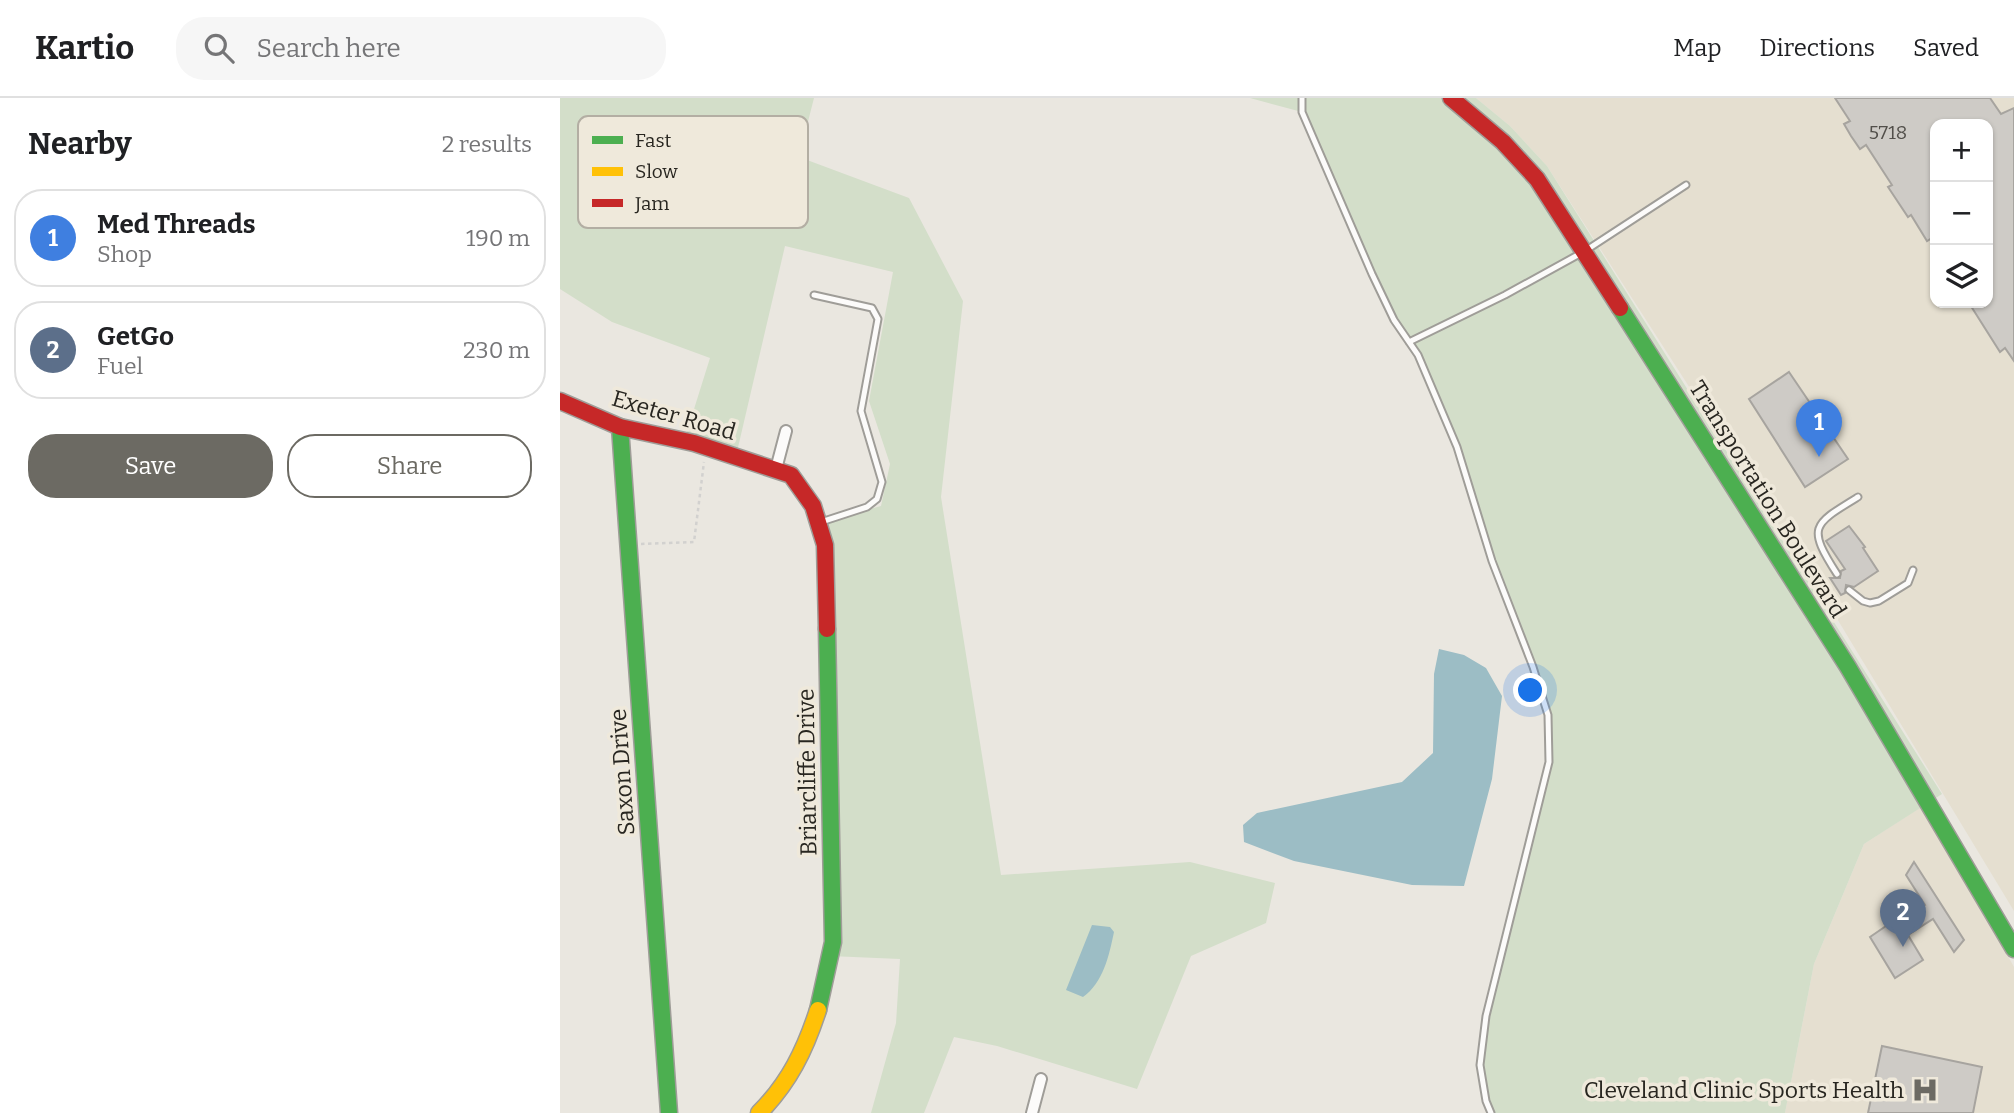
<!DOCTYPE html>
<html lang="en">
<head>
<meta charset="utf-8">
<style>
	:root { --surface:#fff; --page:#f6f6f6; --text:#202124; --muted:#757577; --line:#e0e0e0; --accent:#6c6a63 }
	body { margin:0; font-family:Bitter,serif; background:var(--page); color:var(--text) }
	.controls { position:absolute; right:21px; top:21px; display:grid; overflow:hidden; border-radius:14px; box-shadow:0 2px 5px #0004 }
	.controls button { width:63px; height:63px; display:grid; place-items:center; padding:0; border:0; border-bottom:2px solid var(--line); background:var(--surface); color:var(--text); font:35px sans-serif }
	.you { position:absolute; left:971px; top:593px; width:24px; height:24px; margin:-18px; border:5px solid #fff; border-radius:50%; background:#1a73e8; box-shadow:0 0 0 10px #1a73e833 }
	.badge { display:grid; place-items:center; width:46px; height:46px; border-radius:50%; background:var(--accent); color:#fff; font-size:23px; font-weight:700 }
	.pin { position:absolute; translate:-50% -58px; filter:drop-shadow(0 2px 4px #0008) }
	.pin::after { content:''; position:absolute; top:37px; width:24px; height:21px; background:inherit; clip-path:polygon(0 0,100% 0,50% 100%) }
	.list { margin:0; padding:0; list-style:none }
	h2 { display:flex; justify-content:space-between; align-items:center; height:91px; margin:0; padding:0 28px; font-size:30px }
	h2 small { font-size:23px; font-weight:400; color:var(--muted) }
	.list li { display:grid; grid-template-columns:46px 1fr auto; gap:21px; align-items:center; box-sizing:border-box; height:98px; margin:0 14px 14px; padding:0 14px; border:2px solid var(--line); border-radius:28px }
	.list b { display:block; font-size:26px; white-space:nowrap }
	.list p { margin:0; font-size:23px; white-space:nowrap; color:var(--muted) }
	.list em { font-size:23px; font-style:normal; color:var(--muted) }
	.actions { display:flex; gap:14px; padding:21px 28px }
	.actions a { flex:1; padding:16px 0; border:2px solid var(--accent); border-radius:28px; text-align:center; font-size:24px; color:var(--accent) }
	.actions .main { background:var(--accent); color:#fff }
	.icon { flex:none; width:38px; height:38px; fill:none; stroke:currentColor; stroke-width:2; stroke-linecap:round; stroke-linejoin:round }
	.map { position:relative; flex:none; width:1454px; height:1015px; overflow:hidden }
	header { display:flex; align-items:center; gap:42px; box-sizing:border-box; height:98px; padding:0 35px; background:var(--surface); border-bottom:2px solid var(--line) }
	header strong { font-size:33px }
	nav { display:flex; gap:38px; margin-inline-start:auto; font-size:24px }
	.search { width:490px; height:63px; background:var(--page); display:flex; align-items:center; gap:18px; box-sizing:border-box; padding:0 24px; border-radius:28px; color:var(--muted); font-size:26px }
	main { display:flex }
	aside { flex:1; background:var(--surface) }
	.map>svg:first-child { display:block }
	.built { fill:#e5dfd0; fill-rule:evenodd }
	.green { fill:#d3dec9 }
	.water { fill:#9cbdc5 }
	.building { fill:#cecbc6; stroke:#a7a49f; stroke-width:2 }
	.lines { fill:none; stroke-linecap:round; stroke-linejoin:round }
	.lane-casing { stroke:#9f9d98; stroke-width:9 }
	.street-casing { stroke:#9f9d98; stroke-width:14 }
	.fast-casing { stroke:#9f9d98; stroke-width:19 }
	.slow-casing { stroke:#9f9d98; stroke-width:19 }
	.jam-casing { stroke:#9f9d98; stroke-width:19 }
	.path { stroke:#d2d1cf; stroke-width:2.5; stroke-dasharray:3.5 3.5; stroke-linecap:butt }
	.lane { stroke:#fcfbfa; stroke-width:5 }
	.street { stroke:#fcfbfa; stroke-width:10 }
	.fast { stroke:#4caf50; stroke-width:16 }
	.slow { stroke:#ffc107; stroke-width:16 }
	.jam { stroke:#c62828; stroke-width:16 }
	.labels { text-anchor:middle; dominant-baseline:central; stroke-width:7; stroke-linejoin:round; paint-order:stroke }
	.number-label { font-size:19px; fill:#524f4a }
	.street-label { font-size:23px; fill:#282620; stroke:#efe9db }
	.poi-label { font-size:23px; fill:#282620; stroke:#efe9db; text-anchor:end }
	.key { fill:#efe9db; stroke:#b3aea3; stroke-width:2 }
	.key-label { font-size:19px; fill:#282620 }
</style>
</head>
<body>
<header>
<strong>Kartio</strong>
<div class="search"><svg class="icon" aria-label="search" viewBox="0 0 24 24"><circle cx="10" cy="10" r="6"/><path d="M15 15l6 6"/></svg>Search here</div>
<nav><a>Map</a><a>Directions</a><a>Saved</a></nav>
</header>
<main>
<aside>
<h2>Nearby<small>2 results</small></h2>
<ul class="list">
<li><span class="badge" style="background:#3f7fe0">1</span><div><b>Med Threads</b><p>Shop</p></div><em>190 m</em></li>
<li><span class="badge" style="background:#5c6f8a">2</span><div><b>GetGo</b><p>Fuel</p></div><em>230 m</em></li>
</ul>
<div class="actions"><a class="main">Save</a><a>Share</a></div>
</aside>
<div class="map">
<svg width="1454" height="1015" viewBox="0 0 1454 1015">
	<rect width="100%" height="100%" fill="#eae7e0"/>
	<path class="built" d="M 916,0 L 1454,0 L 1454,813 L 1256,486 L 987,68 L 950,28 ZM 1375,26 L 1428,26 L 1428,205 L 1375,205 Z
		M 1364,707 L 1454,869 L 1454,1015 L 1225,1015 L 1254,866 L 1304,746 Z"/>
	<path class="green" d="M 0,0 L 254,0 L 239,59 L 349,100 L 403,203 L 381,399 L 441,777 L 630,764 L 715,785 L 706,825 L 631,858 L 577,991 L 437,948 L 394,939 L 364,1015 L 311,1015 L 336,925 L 340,861 L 270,858 L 258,425 L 321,408 L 330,366 L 309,303 L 333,174 L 225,148 L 176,358 L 124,343 L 150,260 L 52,224 L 0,191 Z
		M 690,0 L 916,0 L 950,28 L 987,68 L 1382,696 L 1304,746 L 1254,866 L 1225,1015 L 931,1015 L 920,967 L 926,918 L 989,664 L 988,617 L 973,569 L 932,463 L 897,349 L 858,257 L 834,222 L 742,14 Z"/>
	<path class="water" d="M 879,551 L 904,557 L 926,570 L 942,598 L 932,681 L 904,788 L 852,787 L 734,763 L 684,744 L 683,727 L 697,715 L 842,684 L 873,655 L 874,576 Z
		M 532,827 L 550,829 L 554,834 C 549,858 543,885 523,899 L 506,892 Z"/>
	<path class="building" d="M 1275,0 L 1430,0 L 1441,16 L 1454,10 L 1454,263 L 1445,250 L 1440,254 L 1409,205 L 1428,205 L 1428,26 L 1375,26 L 1375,138 L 1367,143 L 1351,117 L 1348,119 L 1328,89 L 1332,87 L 1306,47 L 1300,51 L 1291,38 L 1284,26 L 1290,23 Z
		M 1229,274 L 1288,361 L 1245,389 L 1189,301 Z
		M 1289,428 L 1305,449 L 1303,450 L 1318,473 L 1294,489 L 1286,487 L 1285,495 L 1281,497 L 1270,480 L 1280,480 L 1281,473 L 1285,471 L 1266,443 Z
		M 1354,764 L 1404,842 L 1394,854 L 1373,821 L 1348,837 L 1363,862 L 1335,880 L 1310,839 L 1326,828 L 1324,825 L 1331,821 L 1340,824 L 1365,807 L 1346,777 Z
		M 1322,948 L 1422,969 L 1413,1015 L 1308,1015 Z"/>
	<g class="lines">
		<g class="lane-casing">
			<path id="lane" d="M 742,0 L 742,14 L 812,176 L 834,222 L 858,257 L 897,349 L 932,463 L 973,569 L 988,617 L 989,664 L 926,918 L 920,967 L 926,1003 L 931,1015
				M 254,197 L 312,210 L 318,221 L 301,313 L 322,384 L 317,401 L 307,409 L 261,424
				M 849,244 L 945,197 L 1025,153 L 1126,87
				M 1277,476 C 1247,429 1252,427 1298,399
				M 1289,492 L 1303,503 L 1310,505 L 1319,503 L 1348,485 L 1353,472"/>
		</g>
		<g class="street-casing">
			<path id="street" d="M 216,371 L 226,333
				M 472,1015 L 481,981"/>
		</g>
		<g class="fast-casing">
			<path id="fast" d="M 1060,210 L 1288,569 L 1454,851
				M 60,329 L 109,1015
				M 258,912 L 273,844 L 267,531"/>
		</g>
		<g class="slow-casing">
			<path id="slow" d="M 199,1015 C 229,985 245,952 258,912"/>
		</g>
		<g class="jam-casing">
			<path id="jam" d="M 891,0 L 943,44 L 977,81 L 1060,210
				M 0,303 L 60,329 L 134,345 L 231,377 L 253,408 L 265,447 L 267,531"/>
		</g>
		<path class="path" d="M 81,446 L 134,444 L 144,364"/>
		<use href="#lane" class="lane"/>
		<use href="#street" class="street"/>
		<use href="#fast" class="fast"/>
		<use href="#slow" class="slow"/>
		<use href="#jam" class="jam"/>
	</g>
	<defs>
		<g id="hospital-bare" transform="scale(2.1)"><path d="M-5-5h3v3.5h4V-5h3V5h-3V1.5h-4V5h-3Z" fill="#6c6a63" stroke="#efe9db" stroke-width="2.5" paint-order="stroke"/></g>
	</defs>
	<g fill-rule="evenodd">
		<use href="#hospital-bare" x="1365" y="992"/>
	</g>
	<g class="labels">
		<g class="number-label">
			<text x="1328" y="34">5718</text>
		</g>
		<g class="street-label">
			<text transform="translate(114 317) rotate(16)">Exeter Road</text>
			<text transform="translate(1208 401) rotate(58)">Transportation Boulevard</text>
			<text transform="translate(62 674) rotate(-94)">Saxon Drive</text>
			<text transform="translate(247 674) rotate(-91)">Briarcliffe Drive</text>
		</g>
		<g class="poi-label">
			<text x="1344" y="992">Cleveland Clinic Sports Health</text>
		</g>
	</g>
	<rect x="18" y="18" width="230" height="112" rx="10" class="key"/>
	<rect x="32" y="38" width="31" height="8" fill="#4caf50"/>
	<rect x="32" y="69" width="31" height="9" fill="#ffc107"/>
	<rect x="32" y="101" width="31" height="8" fill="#c62828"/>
	<g class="key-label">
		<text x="75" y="49">Fast</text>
		<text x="75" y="80">Slow</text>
		<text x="75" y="112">Jam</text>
	</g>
</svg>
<div class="controls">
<button>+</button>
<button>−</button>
<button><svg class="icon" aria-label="layers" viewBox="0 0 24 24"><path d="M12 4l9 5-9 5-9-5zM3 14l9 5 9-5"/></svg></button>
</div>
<div class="you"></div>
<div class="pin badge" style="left:1259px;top:359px;background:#3f7fe0">1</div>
<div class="pin badge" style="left:1343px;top:849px;background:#5c6f8a">2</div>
</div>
</main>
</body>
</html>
